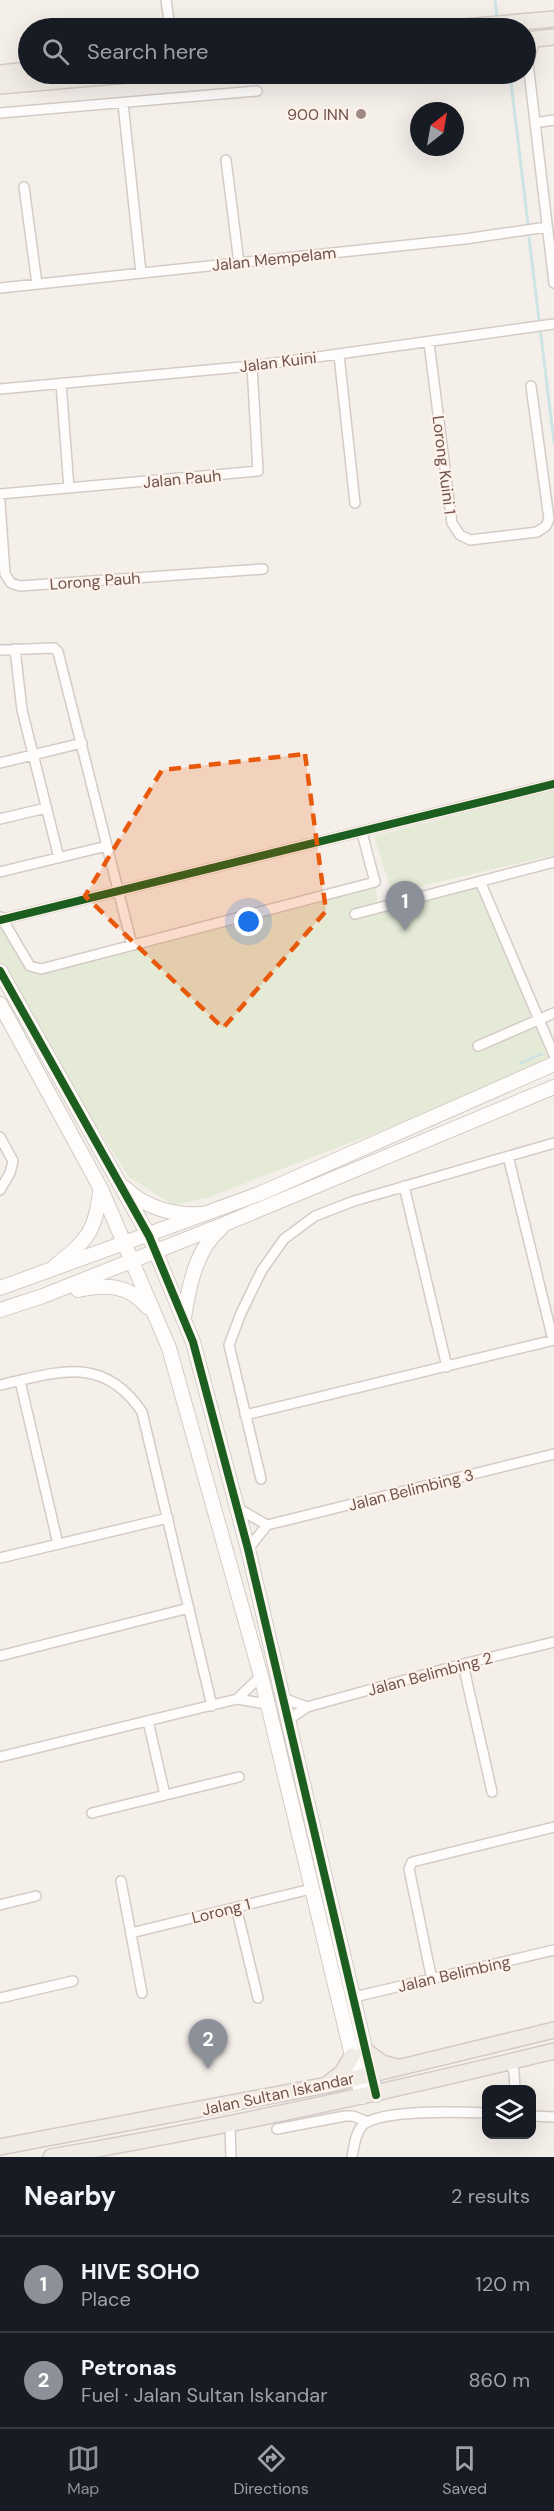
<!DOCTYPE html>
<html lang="en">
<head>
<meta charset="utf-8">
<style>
	:root { --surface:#171b24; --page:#20242c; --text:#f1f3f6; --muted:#9ea1a6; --line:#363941; --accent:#8c9099 }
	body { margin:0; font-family:"DM Sans",sans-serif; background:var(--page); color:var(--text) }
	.controls { position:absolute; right:18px; bottom:18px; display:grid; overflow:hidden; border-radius:12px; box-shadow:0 6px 24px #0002 }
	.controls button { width:54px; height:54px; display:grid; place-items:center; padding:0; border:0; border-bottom:2px solid var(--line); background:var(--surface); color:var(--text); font:30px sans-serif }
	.compass { position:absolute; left:410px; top:102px; width:54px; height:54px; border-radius:50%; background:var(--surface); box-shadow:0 6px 24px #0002; rotate:31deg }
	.you { position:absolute; left:249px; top:922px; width:21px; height:21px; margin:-15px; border:4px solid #fff; border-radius:50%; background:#1a73e8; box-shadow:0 0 0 9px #1a73e833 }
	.badge { display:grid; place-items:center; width:39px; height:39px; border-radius:50%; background:var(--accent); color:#fff; font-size:20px; font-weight:700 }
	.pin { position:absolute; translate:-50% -50px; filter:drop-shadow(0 2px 3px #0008) }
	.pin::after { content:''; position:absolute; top:32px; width:21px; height:18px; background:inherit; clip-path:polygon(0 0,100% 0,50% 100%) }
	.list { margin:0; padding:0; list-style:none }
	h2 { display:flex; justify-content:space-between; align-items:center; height:78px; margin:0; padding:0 24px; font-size:26px }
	h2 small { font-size:20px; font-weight:400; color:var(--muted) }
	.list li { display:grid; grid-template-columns:39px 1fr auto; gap:18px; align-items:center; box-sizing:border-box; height:96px; padding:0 24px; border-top:2px solid var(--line) }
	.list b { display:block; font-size:22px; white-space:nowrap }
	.list p { margin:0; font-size:20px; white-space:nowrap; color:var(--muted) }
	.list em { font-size:20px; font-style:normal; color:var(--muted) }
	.icon { flex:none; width:33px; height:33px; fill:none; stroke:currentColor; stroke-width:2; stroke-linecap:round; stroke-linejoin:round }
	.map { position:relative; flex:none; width:554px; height:2157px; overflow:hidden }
	.search { position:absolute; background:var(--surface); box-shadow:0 6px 24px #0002; left:18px; right:18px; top:18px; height:66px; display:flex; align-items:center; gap:15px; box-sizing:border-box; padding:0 21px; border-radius:33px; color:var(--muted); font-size:22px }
	.sheet { height:270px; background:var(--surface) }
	nav { display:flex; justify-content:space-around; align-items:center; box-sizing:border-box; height:84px; border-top:2px solid var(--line); background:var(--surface); font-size:16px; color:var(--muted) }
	nav a { display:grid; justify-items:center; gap:3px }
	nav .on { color:var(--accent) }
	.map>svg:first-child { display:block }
	.green { fill:#e4ead6 }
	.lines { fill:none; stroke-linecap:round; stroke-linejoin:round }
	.stream { stroke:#cce5e4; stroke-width:3 }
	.street-casing { stroke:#d4cbc7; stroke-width:12 }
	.secondary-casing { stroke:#d4cbc6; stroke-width:16 }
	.primary-casing { stroke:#d3cac7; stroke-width:18 }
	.street { stroke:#fefdfc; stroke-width:9 }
	.secondary { stroke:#fefdfc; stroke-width:14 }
	.primary { stroke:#f1ebe5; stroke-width:15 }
	.cycleway-casing { stroke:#fdf3ea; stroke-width:11 }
	.cycleway { stroke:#1b5e20; stroke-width:8 }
	.marked { fill:#e8590c; fill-opacity:0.2; stroke:#e8590c; stroke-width:4.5; stroke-dasharray:12 8; stroke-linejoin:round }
	.poi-dot { fill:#9f8a84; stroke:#fdf3ea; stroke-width:2 }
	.labels { text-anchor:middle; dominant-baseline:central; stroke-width:4.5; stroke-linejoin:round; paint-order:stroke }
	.poi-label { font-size:16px; fill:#70544d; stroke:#fdf3ea; text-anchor:end }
	.street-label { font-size:16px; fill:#70544d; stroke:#fdf3ea }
</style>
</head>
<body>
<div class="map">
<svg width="554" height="2157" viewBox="0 0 554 2157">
	<rect width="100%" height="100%" fill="#f5efea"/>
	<path class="green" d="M 554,790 L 554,855 L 392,893 L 374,836 Z
		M 480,881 L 554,1064 L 207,1198 L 173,1205 L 129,1177 L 15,998 L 0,971 L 0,923 L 34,968 L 375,882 L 378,907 Z"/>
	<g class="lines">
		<path class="stream" d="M 495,0 L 497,18
			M 510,74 L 528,224
			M 529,238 L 554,442
			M 521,1063 L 541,1054"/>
		<g class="street-casing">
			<path id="street" d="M 166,0 L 170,28
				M 535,39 L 528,63 L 554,283
				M 123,103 L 141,273
				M 0,113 L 257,91
				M 535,123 L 554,120
				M 226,160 L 239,263
				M 24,187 L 37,284
				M 0,288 L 465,239 L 547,227
				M 429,343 L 452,523 L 460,535 L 470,540 L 537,532 L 546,526 L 549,519 L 531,386
				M 339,355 L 355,503
				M 61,384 L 69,488
				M 0,389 L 252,366 L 554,324
				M 0,494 L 258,471 L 252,366
				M 0,502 L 5,574 L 11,583 L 20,586 L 263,569
				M 15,649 L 22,710 L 59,858
				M 0,650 L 54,648 L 58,652 L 132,945
				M 0,763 L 82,743
				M 0,819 L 46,808
				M 0,872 L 107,846
				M 480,881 L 554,1055
				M 355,914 L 554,862
				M 1,917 L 30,966 L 41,969 L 375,882 L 362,833
				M 0,920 L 554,784
				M 478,1046 L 554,1013
				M 0,1137 L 13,1161 L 10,1173 L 0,1190
				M 508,1156 L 553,1340
				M 404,1186 L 447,1367
				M 20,1381 L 58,1544
				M 0,1385 C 58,1372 103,1354 142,1412 L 212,1706
				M 245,1415 L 554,1340
				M 261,1479 L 229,1345 L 241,1313 L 262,1270 L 284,1239 L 315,1216 L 354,1201 L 554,1143
				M 237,1508 L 267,1525
				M 248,1549 L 267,1525 L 554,1454
				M 0,1558 L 168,1518
				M 0,1656 L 189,1608
				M 463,1664 L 492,1792
				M 283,1698 L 307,1707
				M 237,1699 L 261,1676
				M 288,1720 L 307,1707 L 463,1664 L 554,1642
				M 148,1721 L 165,1795
				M 0,1757 L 237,1699 L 267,1704
				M 92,1813 L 239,1777
				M 121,1881 L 142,1993
				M 0,1905 L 36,1896
				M 236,1907 L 258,1998
				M 131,1933 L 311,1889
				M 432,1980 L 409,1869 L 412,1862 L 554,1827
				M 354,1997 L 554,1950
				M 0,1998 L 73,1981
				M 510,2062 L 514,2072 L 515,2090
				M 532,2116 L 554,2117
				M 230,2125 L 231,2157
				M 277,2129 L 345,2116 L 353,2116 L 368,2122
				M 352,2157 C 354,2147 355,2134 362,2126 C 378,2109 463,2112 486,2113"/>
		</g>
		<g class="secondary-casing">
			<path id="secondary" d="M 0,971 L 149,1236 L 193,1342 L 248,1549 L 376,2095
				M 0,1004 L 101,1189 L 169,1348 L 261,1676 L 362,2097
				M 125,1188 C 144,1207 174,1216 201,1214
				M 55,1266 C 87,1240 95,1233 100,1192
				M 0,1288 L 259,1194 L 554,1064
				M 78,1290 C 104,1284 129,1284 147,1307
				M 0,1310 L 43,1296 L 227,1223 L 554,1087
				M 184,1317 C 189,1286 196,1249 221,1228"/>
		</g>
		<g class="primary-casing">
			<path id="primary" d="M 453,28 L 554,19
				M 526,40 L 554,37
				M 0,73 L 28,70
				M 0,86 L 138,74
				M 366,2051 L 382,2063 L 397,2067
				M 329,2083 L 342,2073 L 352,2056
				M 0,2147 L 327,2085 L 554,2030
				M 51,2157 C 220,2128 387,2092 554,2051"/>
		</g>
		<use href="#street" class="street"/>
		<use href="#secondary" class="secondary"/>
		<use href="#primary" class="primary"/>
		<g class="cycleway-casing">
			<path id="cycleway" d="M 0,920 L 554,784
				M 0,971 L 149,1236 L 193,1342 L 248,1549 L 376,2095"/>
		</g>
		<use href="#cycleway" class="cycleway"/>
	</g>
	<path class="marked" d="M 305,754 L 326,911 L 223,1028 L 85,896 L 162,770 Z"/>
	<circle class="poi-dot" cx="361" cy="114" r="6"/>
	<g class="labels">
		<g class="poi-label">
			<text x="349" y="114">900 INN</text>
		</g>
		<g class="street-label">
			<text transform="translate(274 259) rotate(-6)">Jalan Mempelam</text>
			<text transform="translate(278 362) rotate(-7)">Jalan Kuini</text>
			<text transform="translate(444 465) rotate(83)">Lorong Kuini 1</text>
			<text transform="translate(182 479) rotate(-5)">Jalan Pauh</text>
			<text transform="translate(95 581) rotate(-4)">Lorong Pauh</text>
			<text transform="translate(411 1490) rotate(-14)">Jalan Belimbing 3</text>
			<text transform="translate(430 1674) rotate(-15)">Jalan Belimbing 2</text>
			<text transform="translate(221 1911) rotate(-14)">Lorong 1</text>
			<text transform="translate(454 1974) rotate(-13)">Jalan Belimbing</text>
			<text transform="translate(278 2094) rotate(-12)">Jalan Sultan Iskandar</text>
		</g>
	</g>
</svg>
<div class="controls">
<button><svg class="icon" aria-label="layers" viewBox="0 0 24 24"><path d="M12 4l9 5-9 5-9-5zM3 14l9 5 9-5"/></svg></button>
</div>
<svg class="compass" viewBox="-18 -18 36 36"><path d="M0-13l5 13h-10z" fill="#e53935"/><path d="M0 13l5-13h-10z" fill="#9ea1a6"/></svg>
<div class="you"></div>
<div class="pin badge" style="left:405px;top:931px">1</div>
<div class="pin badge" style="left:208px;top:2069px">2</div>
<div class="search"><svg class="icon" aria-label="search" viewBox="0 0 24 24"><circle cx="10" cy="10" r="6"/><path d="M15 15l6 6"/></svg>Search here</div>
</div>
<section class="sheet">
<h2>Nearby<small>2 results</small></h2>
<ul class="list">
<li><span class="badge">1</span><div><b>HIVE SOHO</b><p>Place</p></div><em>120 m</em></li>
<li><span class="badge">2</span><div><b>Petronas</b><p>Fuel · Jalan Sultan Iskandar</p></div><em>860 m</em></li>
</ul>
</section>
<nav>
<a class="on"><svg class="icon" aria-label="map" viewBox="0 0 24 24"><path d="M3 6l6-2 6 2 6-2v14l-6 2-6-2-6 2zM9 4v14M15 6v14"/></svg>Map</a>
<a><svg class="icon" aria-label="directions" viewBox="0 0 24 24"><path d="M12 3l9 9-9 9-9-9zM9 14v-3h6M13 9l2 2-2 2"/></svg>Directions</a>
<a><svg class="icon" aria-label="saved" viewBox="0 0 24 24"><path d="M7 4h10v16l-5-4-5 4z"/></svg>Saved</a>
</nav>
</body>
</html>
